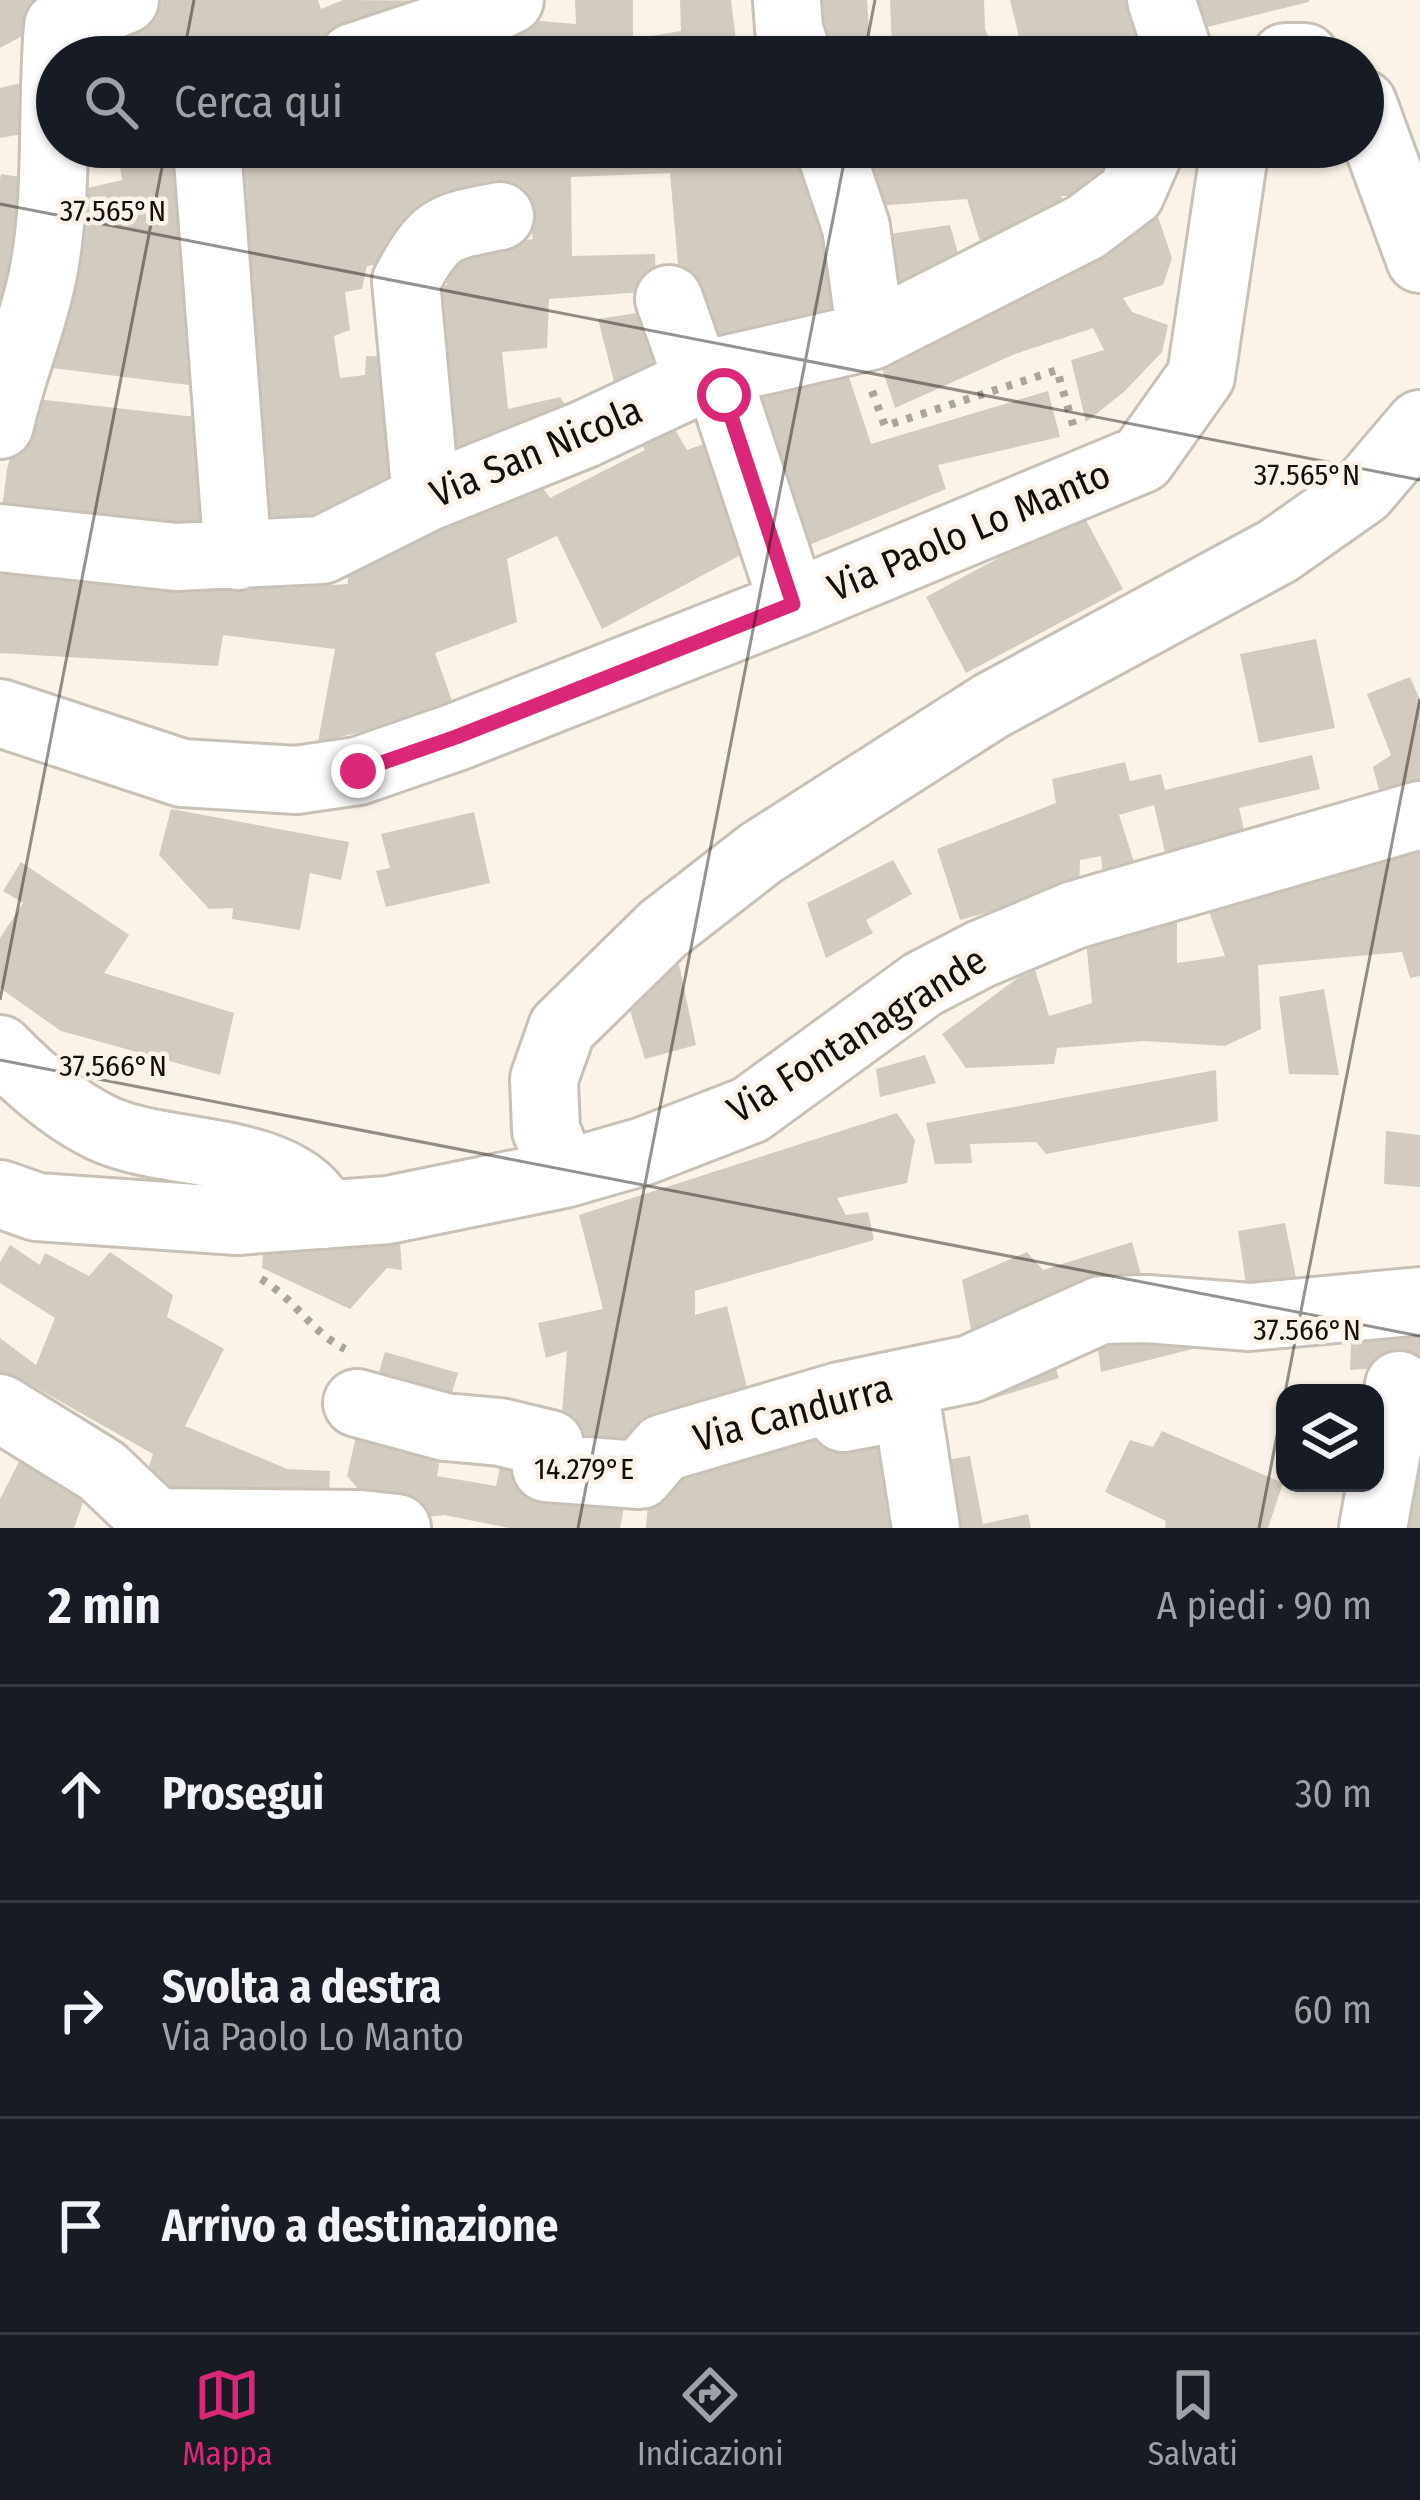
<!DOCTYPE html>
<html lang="it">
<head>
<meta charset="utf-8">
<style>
	:root { --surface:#171b24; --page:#20242c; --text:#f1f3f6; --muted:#9ea1a6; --line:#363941; --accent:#db2777 }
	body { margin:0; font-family:"Fira Sans Condensed",sans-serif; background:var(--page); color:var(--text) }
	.controls { position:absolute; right:36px; bottom:36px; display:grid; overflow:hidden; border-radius:24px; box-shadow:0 3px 9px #0004 }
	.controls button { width:108px; height:108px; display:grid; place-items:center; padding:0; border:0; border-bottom:3px solid var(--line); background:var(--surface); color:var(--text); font:60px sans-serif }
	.stop { position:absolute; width:36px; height:36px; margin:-27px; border:9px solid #db2777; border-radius:50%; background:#fff }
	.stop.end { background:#db2777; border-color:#fff; box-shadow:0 3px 12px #0008 }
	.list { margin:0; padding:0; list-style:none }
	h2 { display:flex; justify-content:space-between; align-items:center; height:156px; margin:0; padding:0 48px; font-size:51px }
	h2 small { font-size:39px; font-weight:400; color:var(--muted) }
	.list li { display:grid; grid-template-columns:78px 1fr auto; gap:36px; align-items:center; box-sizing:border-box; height:216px; padding:0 48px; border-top:3px solid var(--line) }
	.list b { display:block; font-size:45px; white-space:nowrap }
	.list p { margin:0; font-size:39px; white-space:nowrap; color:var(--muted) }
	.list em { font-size:39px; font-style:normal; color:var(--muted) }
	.icon { flex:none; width:66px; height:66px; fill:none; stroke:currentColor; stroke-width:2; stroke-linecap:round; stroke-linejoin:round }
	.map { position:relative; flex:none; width:1420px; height:1528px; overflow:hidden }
	.search { position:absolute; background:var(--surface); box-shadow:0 3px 9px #0004; left:36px; right:36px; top:36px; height:132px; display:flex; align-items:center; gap:30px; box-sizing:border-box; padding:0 42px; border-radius:66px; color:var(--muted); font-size:45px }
	.sheet { height:804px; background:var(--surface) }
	nav { display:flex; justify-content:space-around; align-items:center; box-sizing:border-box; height:168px; border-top:3px solid var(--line); background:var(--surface); font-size:33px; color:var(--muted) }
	nav a { display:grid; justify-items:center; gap:6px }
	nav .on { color:var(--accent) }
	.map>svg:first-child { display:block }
	.building { fill:#d2cbbf }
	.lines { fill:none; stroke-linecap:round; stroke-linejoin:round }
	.minor-casing { stroke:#c8c1b6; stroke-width:72 }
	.path { stroke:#aba49b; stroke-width:8; stroke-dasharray:6 9; stroke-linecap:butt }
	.minor { stroke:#fff; stroke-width:66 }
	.route { stroke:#db2777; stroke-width:15 }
	.ticks { fill:none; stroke:#120f0b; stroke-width:3; stroke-opacity:0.45 }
	.labels { text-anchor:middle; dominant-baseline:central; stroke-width:9; stroke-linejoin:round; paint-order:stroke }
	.street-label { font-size:39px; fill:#120f0b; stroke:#fbf3e7 }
	.ticks-label { font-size:30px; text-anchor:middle; fill:#120f0b; stroke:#fbf3e7; stroke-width:9; stroke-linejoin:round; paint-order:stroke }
</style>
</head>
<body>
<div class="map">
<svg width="1420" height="1528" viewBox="0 0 1420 1528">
	<rect width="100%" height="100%" fill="#fbf3e7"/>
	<path class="building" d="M 0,0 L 64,0 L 68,11 L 0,48 Z
		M 163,0 L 318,0 L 321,9 L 343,0 L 465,1 L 337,47 L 275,57 L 73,54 L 75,34 Z
		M 575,0 L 633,0 L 633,39 L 681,31 L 680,0 L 731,0 L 738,57 L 398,57 L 518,19 L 576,24 Z
		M 798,0 L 867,0 L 871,57 L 810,57 Z
		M 890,0 L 984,0 L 985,29 L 997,57 L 932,57 L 932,49 L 892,48 Z
		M 1010,0 L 1149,0 L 1168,57 L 1024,57 Z
		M 1174,0 L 1309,0 L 1309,2 L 1183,33 Z
		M 37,79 L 45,130 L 0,138 L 0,88 Z
		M 117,147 L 198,147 L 213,388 L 36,366 L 58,195 L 122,180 Z
		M 220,147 L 814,147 L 854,324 L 701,361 L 680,287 L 670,173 L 571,177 L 572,256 L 655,254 L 656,291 L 549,299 L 547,348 L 502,352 L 508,409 L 560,397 L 578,424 L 437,477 L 419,290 L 447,285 L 446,251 L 533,239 L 523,195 L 415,207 L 417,237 L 395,262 L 367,266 L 362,289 L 345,292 L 350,330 L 334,336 L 340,378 L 365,375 L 366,356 L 403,357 L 418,483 L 247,547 Z
		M 843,147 L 1127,147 L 1126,167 L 1100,173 L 1098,196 L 1061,196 L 1073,222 L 987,264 L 967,199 L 864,207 Z
		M 1,174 L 47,181 L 0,353 L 0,179 Z
		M 1158,217 L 1172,258 L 1163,285 L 1123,298 L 1132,312 L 1168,325 L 1162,352 L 1125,391 L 1086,422 L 1071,360 L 1104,350 L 1093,328 L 1015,354 L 895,408 L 877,353 L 951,308 Z
		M 950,225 L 964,274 L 884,313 L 869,237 Z
		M 656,310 L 683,377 L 620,405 L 598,319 Z
		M 844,362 L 871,444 L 1048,391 L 1060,437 L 938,465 L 946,489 L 792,552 L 743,395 Z
		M 27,398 L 214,419 L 220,535 L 1,517 L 7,469 Z
		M 662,408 L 687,450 L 715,440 L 750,550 L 602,629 L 557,536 L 507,559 L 517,622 L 435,653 L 452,701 L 387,726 L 318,742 L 335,649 L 223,635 L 218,666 L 0,653 L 0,565 L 279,572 L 282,588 L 348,584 L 347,558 L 532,472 L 550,498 L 645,450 L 630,425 Z
		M 1082,513 L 1123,589 L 966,673 L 926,597 Z
		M 1316,639 L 1335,728 L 1259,743 L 1240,654 Z
		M 1410,677 L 1420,700 L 1420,786 L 1381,798 L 1373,767 L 1391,755 L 1367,694 Z
		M 1312,755 L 1320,789 L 1239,808 L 1245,834 L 1165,852 L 1154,805 L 1119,815 L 1140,881 L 1104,886 L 1101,856 L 1080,860 L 1079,887 L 960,920 L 937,849 L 1056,803 L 1052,779 L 1125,762 L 1130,781 L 1161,774 L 1165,790 Z
		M 171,809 L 349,842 L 341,880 L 310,873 L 300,930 L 232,919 L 233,908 L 209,909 L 159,855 Z
		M 474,812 L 490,883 L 386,907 L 376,871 L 390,868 L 381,834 Z
		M 1420,845 L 1420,976 L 1410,978 L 1402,952 L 1258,965 L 1261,1029 L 1225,1046 L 1144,1041 L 1057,1048 L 1054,1064 L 966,1068 L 942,1034 L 1034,966 L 1049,1016 L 1092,1003 L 1085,931 L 1177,905 L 1177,963 L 1225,956 L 1208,909 L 1251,898 L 1250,882 Z
		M 893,860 L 912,894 L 866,920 L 873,933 L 826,958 L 807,903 Z
		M 21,862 L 129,935 L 104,973 L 234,1013 L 220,1075 L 61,1031 L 0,988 L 0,938 L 23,903 L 3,891 Z
		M 679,964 L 696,1045 L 645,1059 L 629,1007 Z
		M 1324,989 L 1339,1075 L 1289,1074 L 1279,997 Z
		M 925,1055 L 936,1083 L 880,1097 L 876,1069 Z
		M 1216,1070 L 1218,1121 L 1046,1154 L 1036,1142 L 970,1144 L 972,1163 L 935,1164 L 926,1123 Z
		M 897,1113 L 915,1140 L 907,1183 L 837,1198 L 846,1215 L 868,1212 L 874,1240 L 695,1291 L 695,1315 L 727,1306 L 752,1408 L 639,1461 L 558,1461 L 567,1351 L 546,1358 L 538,1323 L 603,1309 L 579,1215 Z
		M 1386,1131 L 1420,1135 L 1420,1187 L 1384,1184 Z
		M 1285,1223 L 1301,1302 L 1249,1305 L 1238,1231 Z
		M 399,1229 L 402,1270 L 387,1268 L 350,1309 L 262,1268 L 264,1237 Z
		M 1132,1242 L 1147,1295 L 975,1352 L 962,1280 L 1027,1252 L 1043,1270 Z
		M 10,1245 L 40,1265 L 45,1253 L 89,1276 L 110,1252 L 173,1295 L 167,1317 L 224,1349 L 185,1426 L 287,1469 L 330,1471 L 329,1506 L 202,1514 L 144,1481 L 153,1454 L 19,1378 L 4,1395 L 0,1392 L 0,1338 L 36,1365 L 55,1318 L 0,1283 L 0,1262 Z
		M 1420,1314 L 1420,1365 L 1350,1370 L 1352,1322 Z
		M 1095,1326 L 1213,1344 L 1101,1372 Z
		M 1049,1347 L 1059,1378 L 979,1403 L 975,1387 Z
		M 385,1352 L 458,1373 L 445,1416 L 372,1395 Z
		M 891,1419 L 912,1528 L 646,1528 L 650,1475 L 705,1469 Z
		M 1162,1431 L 1283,1483 L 1268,1528 L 1165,1528 L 1166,1521 L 1105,1492 L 1130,1440 L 1153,1447 Z
		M 357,1432 L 442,1447 L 437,1476 L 496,1486 L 505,1444 L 629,1482 L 620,1528 L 509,1528 L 444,1515 L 408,1519 L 373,1506 L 347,1476 Z
		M 1420,1445 L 1420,1528 L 1391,1528 Z
		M 22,1456 L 86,1494 L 74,1528 L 0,1528 L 0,1499 Z
		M 970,1456 L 983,1524 L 1028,1514 L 1031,1528 L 940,1528 L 927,1463 Z"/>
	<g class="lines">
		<g class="minor-casing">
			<path id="minor" d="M 787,0 L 789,29 L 798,57
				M 1161,0 L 1180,57
				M 353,57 L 477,16 L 510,0
				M 1285,57 L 1305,57
				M 1363,104 L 1420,259
				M 207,147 L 238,556
				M 829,147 L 856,227 L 871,336
				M 669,299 L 698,381
				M 724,395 L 793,604
				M 0,425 C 11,374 33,325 43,274 C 59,193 51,108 58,26 L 125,0
				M 426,498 L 406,281 C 435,227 443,227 500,216
				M 0,538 L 176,557 L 322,550 L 426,498 L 585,434 L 719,371 L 871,336 L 1086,227 L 1131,193 L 1151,147
				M 0,713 L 182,773 L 296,780 L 358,771 L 456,737 L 793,604 L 1142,459 L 1201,376 L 1235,147
				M 0,1049 C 28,1078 64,1110 102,1128 C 167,1159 292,1143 325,1215
				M 564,1174 L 546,1130 L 544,1079 L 562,1028 L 663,929 L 761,853 L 991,706 L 1278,551 L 1363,491 L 1420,424
				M 0,1194 L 37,1207 L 237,1221 L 388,1210 L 564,1174 L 644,1151 L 750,1110 L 923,984 L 981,954 L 1074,915 L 1420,815
				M 357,1403 L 445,1427 L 500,1432 L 550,1444 L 546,1468 L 640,1475 L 663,1448 L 840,1396 L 970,1369 L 1101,1310 L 1147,1309 L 1250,1317 L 1420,1301
				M 0,1408 L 102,1471 L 162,1528
				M 843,1418 L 907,1406 L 926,1528
				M 157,1522 L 360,1524 L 397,1528
				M 1373,1528 L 1399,1385"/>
		</g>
		<path class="path" d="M 872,391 L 885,426 L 1057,370 L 1074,428
			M 261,1279 C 294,1298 311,1332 345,1349"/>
		<use href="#minor" class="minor"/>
	</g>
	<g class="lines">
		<path class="route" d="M 358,771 L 456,737 L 793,604 L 724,395"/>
	</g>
	<path class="ticks" d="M 183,57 L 194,0M 864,57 L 875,0M 0,204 L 1420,480M 0,1000 L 166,147M 0,1060 L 1420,1336M 1285,1393 L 1420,699M 578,1528 L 847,147M 1259,1528 L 1285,1394"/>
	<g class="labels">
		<g class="street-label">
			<text transform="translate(536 452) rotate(-23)">Via San Nicola</text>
			<text transform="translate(969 531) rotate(-23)">Via Paolo Lo Manto</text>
			<text transform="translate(857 1035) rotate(-32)">Via Fontanagrande</text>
			<text transform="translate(793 1413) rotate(-15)">Via Candurra</text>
		</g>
	</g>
	<g class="ticks-label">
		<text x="113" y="221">37.565°N</text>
		<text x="1307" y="485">37.565°N</text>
		<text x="113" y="1076">37.566°N</text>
		<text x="1307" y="1340">37.566°N</text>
		<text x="584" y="1479">14.279°E</text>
	</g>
</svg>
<div class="controls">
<button><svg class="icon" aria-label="layers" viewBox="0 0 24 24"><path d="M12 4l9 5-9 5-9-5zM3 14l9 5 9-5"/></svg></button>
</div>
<div class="stop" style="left:724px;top:395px"></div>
<div class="stop end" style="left:358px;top:771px"></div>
<div class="search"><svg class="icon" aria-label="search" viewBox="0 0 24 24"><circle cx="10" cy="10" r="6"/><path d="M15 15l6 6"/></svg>Cerca qui</div>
</div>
<section class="sheet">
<h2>2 min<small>A piedi · 90 m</small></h2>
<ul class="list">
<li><svg class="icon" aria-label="ahead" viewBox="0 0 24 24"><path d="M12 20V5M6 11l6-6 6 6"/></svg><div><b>Prosegui</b></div><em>30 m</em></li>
<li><svg class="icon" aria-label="right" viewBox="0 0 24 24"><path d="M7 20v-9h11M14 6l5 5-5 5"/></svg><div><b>Svolta a destra</b><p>Via Paolo Lo Manto</p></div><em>60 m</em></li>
<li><svg class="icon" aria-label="arrive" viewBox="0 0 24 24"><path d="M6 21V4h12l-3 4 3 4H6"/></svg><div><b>Arrivo a destinazione</b></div></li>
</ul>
</section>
<nav>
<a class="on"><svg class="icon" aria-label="map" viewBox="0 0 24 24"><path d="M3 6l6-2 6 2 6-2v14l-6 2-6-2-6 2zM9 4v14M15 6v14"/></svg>Mappa</a>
<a><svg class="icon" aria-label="directions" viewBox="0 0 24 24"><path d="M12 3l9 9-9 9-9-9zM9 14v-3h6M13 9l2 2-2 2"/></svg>Indicazioni</a>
<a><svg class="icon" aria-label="saved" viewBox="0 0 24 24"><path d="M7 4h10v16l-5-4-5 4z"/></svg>Salvati</a>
</nav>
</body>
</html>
